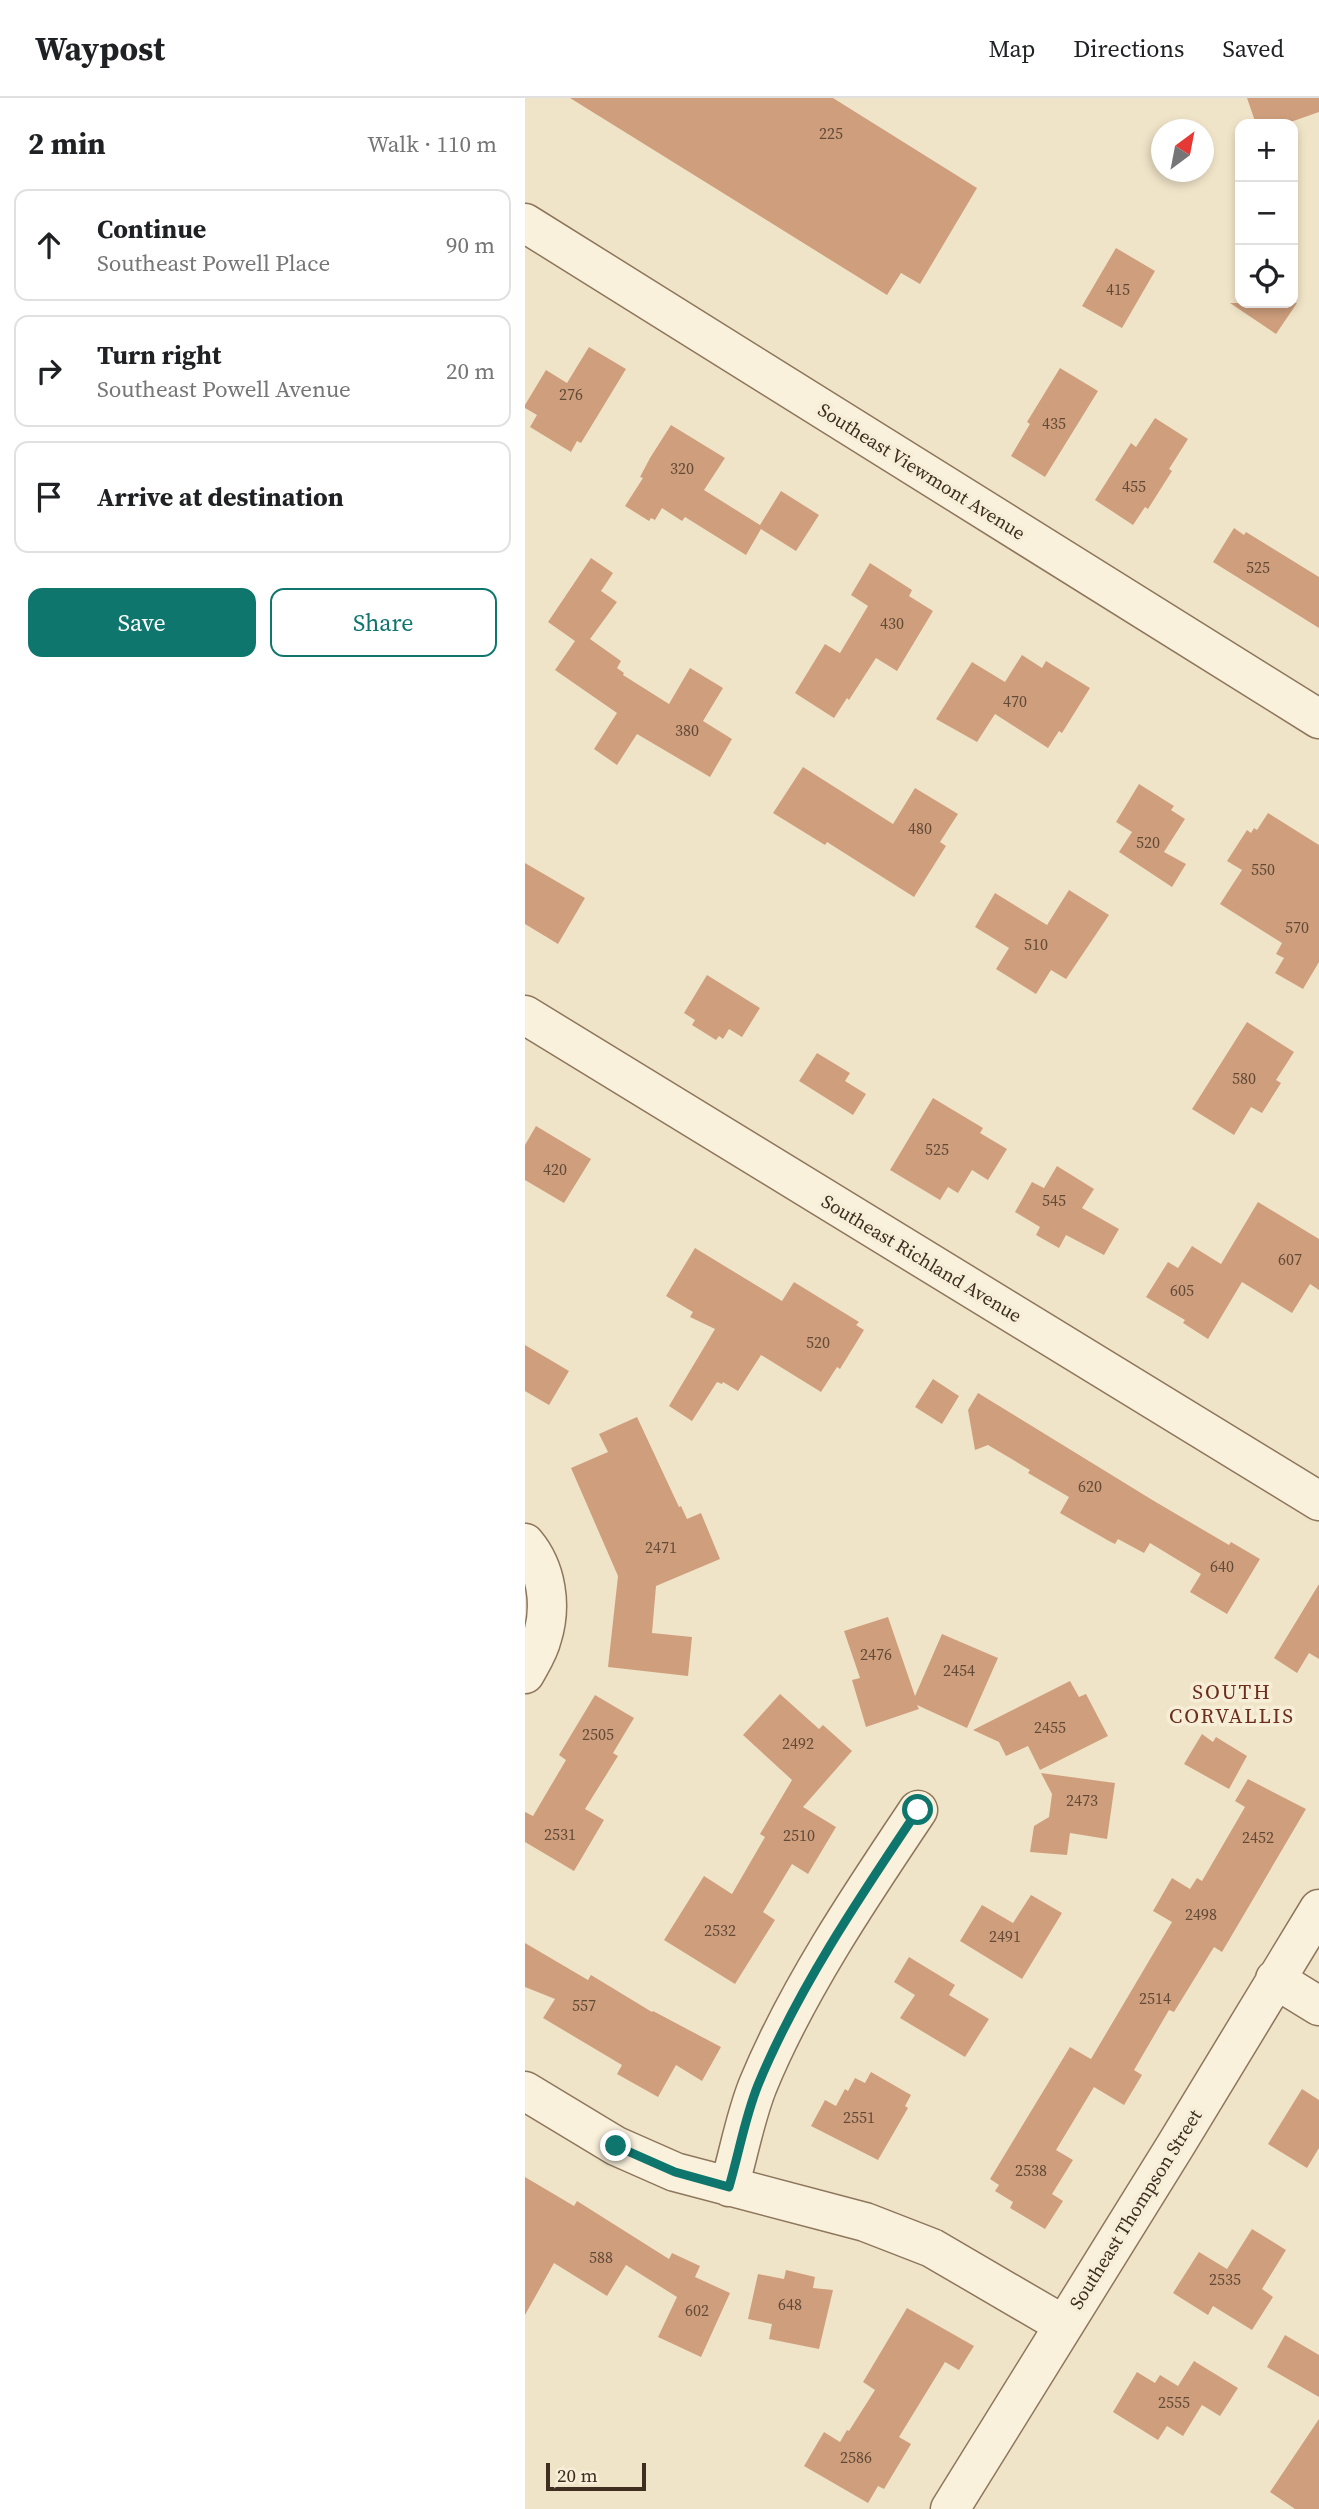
<!DOCTYPE html>
<html lang="en">
<head>
<meta charset="utf-8">
<style>
	:root { --surface:#fff; --page:#f6f6f6; --text:#202124; --muted:#757577; --line:#e0e0e0; --accent:#0f766e }
	body { margin:0; font-family:"Source Serif 4",serif; background:var(--page); color:var(--text) }
	.controls { position:absolute; right:21px; top:21px; display:grid; overflow:hidden; border-radius:14px; box-shadow:0 4px 10px #0003 }
	.controls button { width:63px; height:63px; display:grid; place-items:center; padding:0; border:0; border-bottom:2px solid var(--line); background:var(--surface); color:var(--text); font:35px sans-serif }
	.compass { position:absolute; left:626px; top:21px; width:63px; height:63px; border-radius:50%; background:var(--surface); box-shadow:0 4px 10px #0003; rotate:32deg }
	.scale { position:absolute; left:21px; bottom:18px; width:100px; box-sizing:border-box; padding-left:7px; border:4px solid #3d2e20; border-top:0; font-size:19px; line-height:24px; white-space:nowrap; color:#3d2e20; -webkit-text-stroke:5px #f7eed8; paint-order:stroke }
	.stop { position:absolute; width:21px; height:21px; margin:-16px; border:5px solid #0f766e; border-radius:50%; background:#fff }
	.stop.end { background:#0f766e; border-color:#fff; box-shadow:0 2px 7px #0008 }
	.list { margin:0; padding:0; list-style:none }
	h2 { display:flex; justify-content:space-between; align-items:center; height:91px; margin:0; padding:0 28px; font-size:30px }
	h2 small { font-size:23px; font-weight:400; color:var(--muted) }
	.list li { display:grid; grid-template-columns:46px 1fr auto; gap:21px; align-items:center; box-sizing:border-box; height:112px; margin:0 14px 14px; padding:0 14px; border:2px solid var(--line); border-radius:14px }
	.list b { display:block; font-size:26px; white-space:nowrap }
	.list p { margin:0; font-size:23px; white-space:nowrap; color:var(--muted) }
	.list em { font-size:23px; font-style:normal; color:var(--muted) }
	.actions { display:flex; gap:14px; padding:21px 28px }
	.actions a { flex:1; padding:16px 0; border:2px solid var(--accent); border-radius:14px; text-align:center; font-size:24px; color:var(--accent) }
	.actions .main { background:var(--accent); color:#fff }
	.icon { flex:none; width:38px; height:38px; fill:none; stroke:currentColor; stroke-width:2; stroke-linecap:round; stroke-linejoin:round }
	.map { position:relative; flex:none; width:794px; height:2411px; overflow:hidden }
	header { display:flex; align-items:center; gap:42px; box-sizing:border-box; height:98px; padding:0 35px; background:var(--surface); border-bottom:2px solid var(--line) }
	header strong { font-size:33px }
	nav { display:flex; gap:38px; margin-inline-start:auto; font-size:24px }
	main { display:flex }
	aside { flex:1; background:var(--surface) }
	.map>svg:first-child { display:block }
	.building { fill:#cf9f7d }
	.lines { fill:none; stroke-linecap:round; stroke-linejoin:round }
	.minor-casing { stroke:#8d765c; stroke-width:41 }
	.minor { stroke:#faf1dc; stroke-width:38 }
	.route { stroke:#0f766e; stroke-width:9 }
	.labels { text-anchor:middle; dominant-baseline:central; stroke-width:7; stroke-linejoin:round; paint-order:stroke }
	.number-label { font-size:16px; fill:#624a37 }
	.street-label { font-size:19px; fill:#3d2e20; stroke:#f7eed8 }
	.neighbourhood-label { font-size:21px; letter-spacing:2px; fill:#6b2e1e; stroke:#f7eed8 }
</style>
</head>
<body>
<header>
<strong>Waypost</strong>
<nav><a>Map</a><a>Directions</a><a>Saved</a></nav>
</header>
<main>
<aside>
<h2>2 min<small>Walk · 110 m</small></h2>
<ul class="list">
<li><svg class="icon" aria-label="ahead" viewBox="0 0 24 24"><path d="M12 20V5M6 11l6-6 6 6"/></svg><div><b>Continue</b><p>Southeast Powell Place</p></div><em>90 m</em></li>
<li><svg class="icon" aria-label="right" viewBox="0 0 24 24"><path d="M7 20v-9h11M14 6l5 5-5 5"/></svg><div><b>Turn right</b><p>Southeast Powell Avenue</p></div><em>20 m</em></li>
<li><svg class="icon" aria-label="arrive" viewBox="0 0 24 24"><path d="M6 21V4h12l-3 4 3 4H6"/></svg><div><b>Arrive at destination</b></div></li>
</ul>
<div class="actions"><a class="main">Save</a><a>Share</a></div>
</aside>
<div class="map">
<svg width="794" height="2411" viewBox="0 0 794 2411">
	<rect width="100%" height="100%" fill="#f0e4c8"/>
	<path class="building" d="M 45,0 L 308,0 L 452,90 L 395,186 L 376,175 L 362,197 Z
		M 722,0 L 794,0 L 794,14 L 760,26 L 731,26 Z
		M 591,150 L 630,173 L 597,230 L 557,208 Z
		M 705,205 L 772,205 L 751,236 Z
		M 64,249 L 101,271 L 56,345 L 52,343 L 46,354 L 5,329 L 12,317 L 0,310 L 0,307 L 21,272 L 42,285 Z
		M 535,270 L 573,293 L 520,379 L 486,358 L 505,326 L 502,324 Z
		M 630,320 L 663,341 L 644,371 L 647,373 L 623,411 L 620,409 L 608,427 L 570,402 L 606,345 L 611,349 Z
		M 146,327 L 200,360 L 179,392 L 235,427 L 256,393 L 294,417 L 271,453 L 236,431 L 221,457 L 160,419 L 157,423 L 137,410 L 130,422 L 126,420 L 124,423 L 100,408 L 118,380 L 115,379 L 125,360 Z
		M 709,430 L 719,437 L 721,434 L 794,479 L 794,530 L 688,464 Z
		M 66,460 L 88,475 L 76,493 L 92,504 L 65,541 L 96,563 L 92,570 L 99,575 L 98,577 L 144,606 L 165,570 L 198,590 L 178,623 L 207,641 L 185,679 L 112,636 L 92,667 L 69,651 L 92,615 L 30,572 L 50,543 L 23,524 Z
		M 345,465 L 387,492 L 384,498 L 408,513 L 372,573 L 351,560 L 324,602 L 322,600 L 309,620 L 270,595 L 300,546 L 315,555 L 343,508 L 326,497 Z
		M 497,557 L 517,570 L 521,563 L 565,590 L 537,635 L 534,633 L 523,650 L 470,616 L 452,644 L 411,621 L 447,564 L 480,584 Z
		M 278,669 L 368,726 L 390,690 L 433,716 L 415,744 L 421,748 L 389,799 L 302,744 L 300,747 L 248,715 Z
		M 614,686 L 649,708 L 646,712 L 660,721 L 639,754 L 661,766 L 647,789 L 594,754 L 607,734 L 591,724 Z
		M 743,715 L 794,747 L 794,864 L 778,891 L 750,875 L 759,860 L 751,856 L 757,845 L 695,806 L 717,772 L 702,763 L 722,732 L 726,735 L 729,730 L 732,732 Z
		M 0,765 L 60,800 L 33,846 L 0,826 Z
		M 544,792 L 584,817 L 541,881 L 526,872 L 511,896 L 471,871 L 484,850 L 450,829 L 470,795 L 522,827 Z
		M 182,877 L 235,910 L 217,939 L 204,931 L 198,941 L 194,938 L 191,942 L 167,927 L 170,922 L 159,915 Z
		M 722,924 L 769,954 L 751,982 L 756,985 L 737,1015 L 726,1009 L 709,1037 L 667,1011 Z
		M 292,955 L 325,975 L 320,983 L 341,996 L 328,1017 L 274,983 Z
		M 408,1000 L 458,1030 L 455,1035 L 482,1051 L 463,1082 L 447,1072 L 433,1095 L 423,1089 L 415,1102 L 365,1072 Z
		M 11,1028 L 66,1061 L 39,1105 L 0,1082 L 0,1047 Z
		M 532,1068 L 569,1091 L 557,1110 L 594,1131 L 579,1157 L 541,1137 L 534,1150 L 511,1137 L 515,1129 L 490,1114 L 507,1084 L 519,1090 Z
		M 733,1104 L 794,1141 L 794,1192 L 785,1186 L 767,1215 L 717,1184 L 683,1241 L 658,1225 L 660,1222 L 621,1199 L 643,1164 L 653,1170 L 667,1148 L 696,1166 Z
		M 170,1150 L 257,1203 L 269,1184 L 334,1224 L 331,1227 L 339,1232 L 315,1271 L 312,1269 L 296,1294 L 236,1257 L 213,1293 L 198,1284 L 197,1286 L 192,1284 L 167,1323 L 144,1308 L 190,1231 L 165,1219 L 168,1214 L 141,1198 Z
		M 0,1247 L 44,1273 L 24,1307 L 0,1293 Z
		M 408,1281 L 434,1298 L 417,1326 L 390,1309 Z
		M 453,1295 L 629,1403 L 704,1447 L 706,1444 L 735,1461 L 702,1516 L 665,1494 L 676,1476 L 625,1445 L 619,1455 L 593,1441 L 590,1446 L 584,1443 L 535,1415 L 544,1399 L 503,1375 L 505,1372 L 463,1347 L 450,1352 L 443,1312 Z
		M 112,1319 L 154,1409 L 156,1408 L 162,1421 L 176,1415 L 195,1461 L 131,1488 L 127,1535 L 167,1539 L 163,1578 L 83,1569 L 93,1478 L 46,1370 L 83,1354 L 74,1336 Z
		M 794,1486 L 794,1561 L 784,1555 L 772,1575 L 749,1560 Z
		M 363,1519 L 390,1598 L 417,1536 L 473,1560 L 442,1630 L 392,1607 L 394,1611 L 341,1629 L 327,1582 L 335,1580 L 319,1533 Z
		M 545,1583 L 554,1599 L 561,1596 L 583,1638 L 515,1672 L 503,1648 L 481,1658 L 474,1644 L 448,1632 Z
		M 255,1596 L 294,1631 L 298,1627 L 327,1653 L 278,1709 L 311,1729 L 283,1776 L 267,1766 L 238,1814 L 250,1822 L 210,1886 L 139,1842 L 179,1778 L 207,1796 L 240,1739 L 235,1736 L 267,1682 L 218,1637 Z
		M 70,1597 L 109,1620 L 88,1655 L 93,1658 L 60,1711 L 79,1722 L 49,1773 L 0,1744 L 0,1714 L 8,1718 L 41,1662 L 34,1657 Z
		M 677,1636 L 688,1644 L 691,1639 L 722,1658 L 704,1691 L 659,1666 Z
		M 516,1675 L 590,1685 L 582,1741 L 545,1735 L 542,1757 L 505,1754 L 509,1728 L 524,1719 L 527,1696 Z
		M 723,1681 L 781,1711 L 697,1854 L 689,1849 L 649,1914 L 644,1912 L 609,1972 L 617,1977 L 599,2007 L 569,1989 L 531,2052 L 548,2062 L 527,2096 L 538,2103 L 520,2131 L 485,2110 L 488,2104 L 470,2093 L 474,2087 L 465,2081 L 545,1949 L 566,1961 L 647,1824 L 628,1813 L 647,1780 L 665,1791 L 672,1780 L 677,1783 L 720,1709 L 710,1703 Z
		M 506,1797 L 537,1815 L 497,1881 L 435,1843 L 457,1807 L 488,1825 Z
		M 0,1845 L 63,1882 L 66,1877 L 127,1914 L 128,1913 L 196,1949 L 177,1983 L 151,1967 L 133,1999 L 92,1976 L 97,1967 L 18,1920 L 30,1901 L 0,1889 Z
		M 384,1859 L 430,1887 L 424,1897 L 464,1921 L 440,1959 L 375,1920 L 390,1897 L 369,1884 Z
		M 346,1974 L 386,1997 L 380,2008 L 383,2010 L 353,2062 L 286,2028 L 300,2002 L 311,2008 L 320,1991 L 323,1993 L 330,1980 L 340,1985 Z
		M 777,1991 L 794,2002 L 794,2050 L 782,2070 L 743,2046 Z
		M 0,2079 L 49,2108 L 52,2103 L 144,2161 L 147,2155 L 175,2168 L 170,2179 L 205,2195 L 176,2259 L 133,2239 L 152,2199 L 101,2167 L 82,2198 L 29,2165 L 0,2217 Z
		M 727,2131 L 761,2152 L 737,2191 L 748,2199 L 727,2232 L 688,2208 L 683,2217 L 648,2195 L 674,2154 L 702,2171 Z
		M 261,2172 L 290,2179 L 288,2190 L 308,2192 L 294,2251 L 244,2241 L 247,2226 L 223,2221 L 233,2176 L 259,2181 Z
		M 382,2210 L 449,2248 L 434,2272 L 420,2264 L 374,2339 L 386,2346 L 359,2391 L 353,2388 L 343,2405 L 279,2368 L 299,2334 L 315,2344 L 322,2332 L 324,2333 L 350,2292 L 338,2284 Z
		M 760,2237 L 794,2257 L 794,2299 L 742,2269 Z
		M 669,2263 L 713,2290 L 695,2318 L 677,2307 L 658,2338 L 642,2328 L 633,2342 L 588,2314 L 612,2274 L 630,2285 L 635,2277 L 653,2288 Z
		M 794,2321 L 794,2411 L 770,2411 L 745,2394 Z"/>
	<g class="lines">
		<g class="minor-casing">
			<path id="minor" d="M 0,125 L 794,621
				M 0,917 L 794,1403
				M 0,1445 C 22,1471 27,1508 17,1540 C 14,1553 6,1565 0,1576
				M 750,1881 L 794,1908
				M 0,1993 L 91,2048 L 150,2074 L 340,2124 L 407,2150 L 539,2227
				M 204,2089 C 214,2055 220,2019 233,1987 C 272,1892 336,1797 393,1712
				M 425,2411 L 652,2045 L 794,1811"/>
		</g>
		<use href="#minor" class="minor"/>
	</g>
	<g class="lines">
		<path class="route" d="M 91,2048 L 150,2074 L 204,2089 C 214,2055 220,2019 233,1987 C 272,1892 336,1797 393,1712"/>
	</g>
	<g class="labels">
		<g class="number-label">
			<text x="306" y="35">225</text>
			<text x="593" y="191">415</text>
			<text x="46" y="296">276</text>
			<text x="529" y="325">435</text>
			<text x="157" y="370">320</text>
			<text x="609" y="388">455</text>
			<text x="733" y="469">525</text>
			<text x="367" y="525">430</text>
			<text x="490" y="603">470</text>
			<text x="162" y="632">380</text>
			<text x="395" y="730">480</text>
			<text x="623" y="744">520</text>
			<text x="738" y="771">550</text>
			<text x="772" y="829">570</text>
			<text x="511" y="846">510</text>
			<text x="719" y="980">580</text>
			<text x="412" y="1051">525</text>
			<text x="30" y="1071">420</text>
			<text x="529" y="1102">545</text>
			<text x="765" y="1161">607</text>
			<text x="657" y="1192">605</text>
			<text x="293" y="1244">520</text>
			<text x="565" y="1388">620</text>
			<text x="136" y="1449">2471</text>
			<text x="697" y="1468">640</text>
			<text x="351" y="1556">2476</text>
			<text x="434" y="1572">2454</text>
			<text x="525" y="1629">2455</text>
			<text x="73" y="1636">2505</text>
			<text x="273" y="1645">2492</text>
			<text x="557" y="1702">2473</text>
			<text x="35" y="1736">2531</text>
			<text x="274" y="1737">2510</text>
			<text x="733" y="1739">2452</text>
			<text x="676" y="1816">2498</text>
			<text x="195" y="1832">2532</text>
			<text x="480" y="1838">2491</text>
			<text x="630" y="1900">2514</text>
			<text x="59" y="1907">557</text>
			<text x="334" y="2019">2551</text>
			<text x="506" y="2072">2538</text>
			<text x="76" y="2159">588</text>
			<text x="700" y="2181">2535</text>
			<text x="265" y="2206">648</text>
			<text x="172" y="2212">602</text>
			<text x="649" y="2304">2555</text>
			<text x="331" y="2359">2586</text>
		</g>
		<g class="street-label">
			<text transform="translate(397 373) rotate(32)">Southeast Viewmont Avenue</text>
			<text transform="translate(397 1160) rotate(31)">Southeast Richland Avenue</text>
			<text transform="translate(610 2111) rotate(-58)">Southeast Thompson Street</text>
		</g>
		<g class="neighbourhood-label">
			<text x="707" y="1593">SOUTH<tspan x="707" dy="24">CORVALLIS</tspan></text>
		</g>
	</g>
</svg>
<div class="controls">
<button>+</button>
<button>−</button>
<button><svg class="icon" aria-label="locate" viewBox="0 0 24 24"><circle cx="12" cy="12" r="6"/><path d="M12 2v4M12 18v4M2 12h4M18 12h4"/></svg></button>
</div>
<svg class="compass" viewBox="-18 -18 36 36"><path d="M0-13l5 13h-10z" fill="#e53935"/><path d="M0 13l5-13h-10z" fill="#757577"/></svg>
<div class="scale">20 m</div>
<div class="stop" style="left:393px;top:1712px"></div>
<div class="stop end" style="left:91px;top:2048px"></div>
</div>
</main>
</body>
</html>
